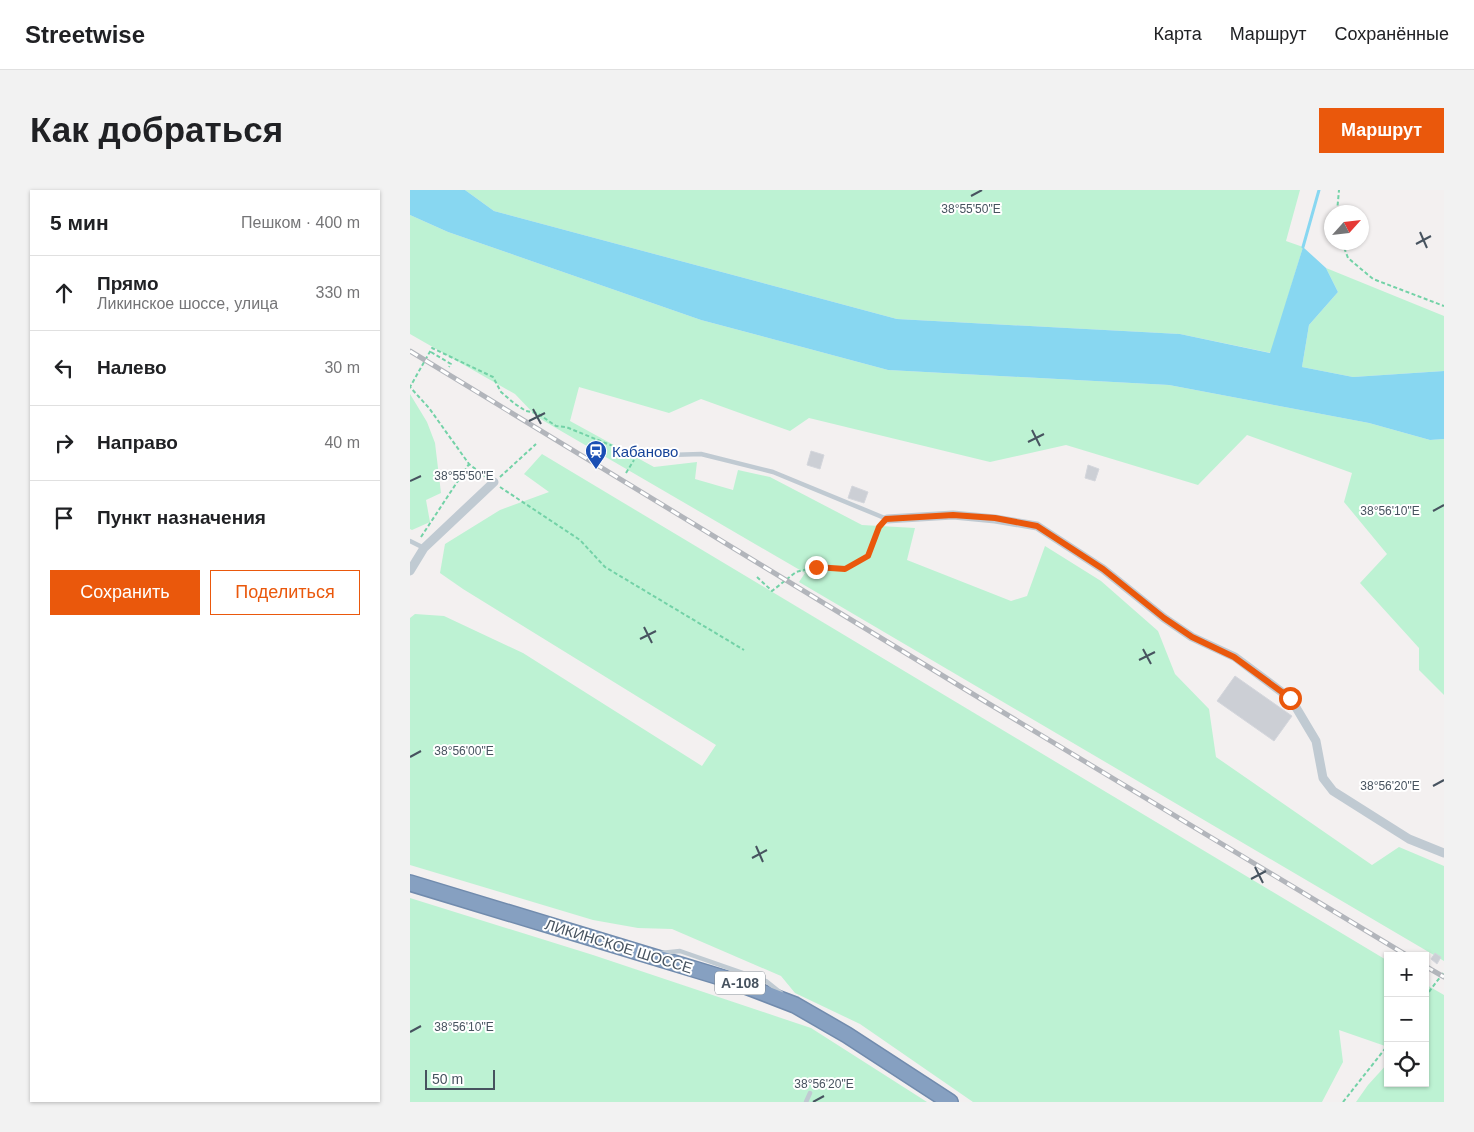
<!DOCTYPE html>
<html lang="ru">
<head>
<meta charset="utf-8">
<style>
	:root { --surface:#fff; --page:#f2f2f2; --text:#202124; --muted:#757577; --line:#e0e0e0; --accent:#ea580c }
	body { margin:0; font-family:Arial,sans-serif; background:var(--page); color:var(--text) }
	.controls { position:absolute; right:15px; bottom:15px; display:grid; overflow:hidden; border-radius:0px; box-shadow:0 1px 4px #0004 }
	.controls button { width:45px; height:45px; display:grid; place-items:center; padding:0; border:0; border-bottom:1px solid var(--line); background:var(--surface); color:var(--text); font:25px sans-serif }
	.compass { position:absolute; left:914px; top:15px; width:45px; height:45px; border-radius:50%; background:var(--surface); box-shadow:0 1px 4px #0004; rotate:63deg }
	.scale { position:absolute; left:15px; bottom:12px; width:70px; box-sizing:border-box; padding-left:5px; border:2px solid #47535f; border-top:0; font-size:14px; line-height:18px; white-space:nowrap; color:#47535f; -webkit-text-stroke:4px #fff; paint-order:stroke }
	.stop { position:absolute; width:15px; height:15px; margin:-11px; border:4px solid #ea580c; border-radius:50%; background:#fff }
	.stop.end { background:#ea580c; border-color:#fff; box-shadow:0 1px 5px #0008 }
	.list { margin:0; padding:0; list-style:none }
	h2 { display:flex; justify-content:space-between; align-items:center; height:65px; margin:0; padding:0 20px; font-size:21px }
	h2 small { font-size:16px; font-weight:400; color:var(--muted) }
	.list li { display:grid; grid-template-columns:32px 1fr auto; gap:15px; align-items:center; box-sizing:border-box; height:75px; padding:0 20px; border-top:1px solid var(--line) }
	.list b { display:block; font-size:19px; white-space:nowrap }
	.list p { margin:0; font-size:16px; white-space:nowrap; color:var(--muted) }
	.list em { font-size:16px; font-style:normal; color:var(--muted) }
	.actions { display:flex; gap:10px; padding:15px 20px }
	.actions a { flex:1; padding:11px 0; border:1px solid var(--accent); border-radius:0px; text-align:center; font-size:18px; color:var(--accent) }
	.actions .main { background:var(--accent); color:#fff }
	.icon { flex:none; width:28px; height:28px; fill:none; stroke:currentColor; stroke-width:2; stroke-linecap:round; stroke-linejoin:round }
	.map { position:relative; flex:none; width:1034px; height:912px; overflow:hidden; border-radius:0px }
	header { display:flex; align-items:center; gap:30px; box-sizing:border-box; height:70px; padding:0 25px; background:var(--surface); border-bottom:1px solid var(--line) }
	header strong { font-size:24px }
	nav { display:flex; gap:28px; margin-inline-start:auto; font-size:18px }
	.intro { display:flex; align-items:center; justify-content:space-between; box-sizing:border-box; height:120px; padding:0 30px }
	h1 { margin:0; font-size:35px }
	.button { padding:12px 22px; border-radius:0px; background:var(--accent); color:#fff; font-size:18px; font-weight:700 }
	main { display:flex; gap:30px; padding:0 30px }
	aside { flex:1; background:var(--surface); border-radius:0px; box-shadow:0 1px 4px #0004 }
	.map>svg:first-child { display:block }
	.green { fill:#bdf2d3 }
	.water { fill:#88d7f1 }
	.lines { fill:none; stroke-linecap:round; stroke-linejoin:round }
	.stream { stroke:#88d7f1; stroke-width:3 }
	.building { fill:#cccfd5; stroke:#d4d6dc }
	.highway-casing { stroke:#718bad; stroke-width:18 }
	.path { stroke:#73d2a7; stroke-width:2; stroke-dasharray:4 2.5; stroke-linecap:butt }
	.lane { stroke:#c0cad2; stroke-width:4.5 }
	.street { stroke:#c0cad2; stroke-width:9 }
	.highway { stroke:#86a0c1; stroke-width:15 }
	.rail-casing { stroke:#b2b5bb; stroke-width:5 }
	.rail { stroke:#fff; stroke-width:3; stroke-dasharray:9; stroke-linecap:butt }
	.route { stroke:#ea580c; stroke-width:6 }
	.ticks { fill:none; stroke:#47535f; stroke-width:2 }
	.labels { text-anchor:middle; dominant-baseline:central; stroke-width:4; stroke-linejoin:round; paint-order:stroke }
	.shield { fill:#fff; stroke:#7e878f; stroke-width:1 }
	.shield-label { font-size:14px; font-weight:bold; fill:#47535f }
	.transit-label { font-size:15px; fill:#164399; stroke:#fff; text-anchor:start }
	.street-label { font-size:15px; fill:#47535f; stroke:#fff }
	.ticks-label { font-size:12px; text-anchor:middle; fill:#47535f; stroke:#fff; stroke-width:4; stroke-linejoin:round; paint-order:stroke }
</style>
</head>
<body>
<header>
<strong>Streetwise</strong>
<nav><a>Карта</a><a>Маршрут</a><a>Сохранённые</a></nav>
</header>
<div class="intro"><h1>Как добраться</h1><a class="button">Маршрут</a></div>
<main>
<aside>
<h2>5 мин<small>Пешком · 400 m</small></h2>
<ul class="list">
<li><svg class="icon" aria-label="ahead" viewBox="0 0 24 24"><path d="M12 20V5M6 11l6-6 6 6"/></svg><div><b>Прямо</b><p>Ликинское шоссе, улица</p></div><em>330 m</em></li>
<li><svg class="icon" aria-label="left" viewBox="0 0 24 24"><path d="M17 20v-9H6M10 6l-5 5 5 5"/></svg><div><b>Налево</b></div><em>30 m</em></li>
<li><svg class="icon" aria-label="right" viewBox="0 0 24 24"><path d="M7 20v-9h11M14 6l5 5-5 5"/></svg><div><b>Направо</b></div><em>40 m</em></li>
<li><svg class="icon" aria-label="arrive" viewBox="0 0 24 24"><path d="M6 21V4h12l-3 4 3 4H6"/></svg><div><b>Пункт назначения</b></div></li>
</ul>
<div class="actions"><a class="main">Сохранить</a><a>Поделиться</a></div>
</aside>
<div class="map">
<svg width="1034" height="912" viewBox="0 0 1034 912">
	<rect width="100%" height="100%" fill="#f3f0f0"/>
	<path class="green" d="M 55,0 L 890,0 L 876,51 L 893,57 L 861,163 L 770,144 L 487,129 L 84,21 Z
		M 0,25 L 38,42 L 291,130 L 478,180 L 759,195 L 959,233 L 1020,250 L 1034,249 L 1034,505 L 1009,480 L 1009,458 L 950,393 L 977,364 L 934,312 L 942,283 L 837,245 L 788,295 L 656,255 L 580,272 L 399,228 L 380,241 L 291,209 L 259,223 L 169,197 L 160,231 L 244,277 L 287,272 L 285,289 L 323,300 L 328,280 L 360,287 L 452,335 L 505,338 L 497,370 L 601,411 L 617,406 L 635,356 L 691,391 L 748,441 L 765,484 L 799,519 L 806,567 L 962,675 L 989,657 L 1034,676 L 1034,771 L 389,392 L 395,383 L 127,227 L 105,204 L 0,144 Z
		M 916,78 L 1034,126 L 1034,181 L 943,187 L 892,177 L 899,135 L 928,102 Z
		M 0,204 L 17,232 L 25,253 L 31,303 L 16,310 L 20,332 L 2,340 L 0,339 Z
		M 132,264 L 978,771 L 978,857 L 929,840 L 933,872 L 912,912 L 563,912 L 450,834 L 385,803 L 371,786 L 262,739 L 228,738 L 183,730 L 0,675 L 0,428 L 5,424 L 34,426 L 113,463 L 292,576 L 306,555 L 53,399 L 30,383 L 35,354 L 90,320 L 139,302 L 114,284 Z
		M 0,708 L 183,765 L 401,838 L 517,912 L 0,912 Z
		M 1015,794 L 1034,805 L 1034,912 L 946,912 L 958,895 L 978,873 L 978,893 L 1015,893 Z"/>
	<path class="water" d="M 0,0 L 55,0 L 84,21 L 487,129 L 770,144 L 860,163 L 893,57 L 916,78 L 928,102 L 899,135 L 892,177 L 943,187 L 1034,181 L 1034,249 L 1020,250 L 959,233 L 759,195 L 478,180 L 291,130 L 38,42 L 0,25 Z"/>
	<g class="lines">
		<path class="stream" d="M 893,57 L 909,0"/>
	</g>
	<path class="building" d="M 401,261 L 414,265 L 410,279 L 397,275 Z
		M 678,275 L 689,279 L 685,291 L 675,288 Z
		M 442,296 L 458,302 L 454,313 L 438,308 Z
		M 825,486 L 882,526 L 864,551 L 807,511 Z
		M 1025,763 L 1031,767 L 1027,774 L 1021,769 Z"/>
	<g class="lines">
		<g class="highway-casing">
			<path id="highway" d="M 0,693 L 320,790 L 385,815 L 437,845 L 540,912"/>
		</g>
		<path class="path" d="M 927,22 L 929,0
			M 932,52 L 938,68 L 963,89 L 1034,116
			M 21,162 L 41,174 L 39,177
			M 216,283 L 224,270
			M 76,287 L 59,274 L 19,218 L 0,197 L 22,158 L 83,187 L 91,202 L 105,214 L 116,221 L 127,223 L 146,236 L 156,237 L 220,263
			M 90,287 L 126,254
			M 90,297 L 170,350 L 195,377 L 334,460
			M 11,347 L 59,274
			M 347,387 L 362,401 L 386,382 L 406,377 L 435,379 L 458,366 L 471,335
			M 1015,807 L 1034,782
			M 933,912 L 978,855"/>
		<path class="lane" d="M 227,266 L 291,264 L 363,282 L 477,329
			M 0,351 L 14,358
			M 251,763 L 270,761 L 356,791 L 371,803
			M 396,912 L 400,903"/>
		<path class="street" d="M 477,329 L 543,325 L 585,329 L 627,336 L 693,379 L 754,428 L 782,447 L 825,467 L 881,509 L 906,551 L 913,588 L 923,601 L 999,649 L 1034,663
			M 0,381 L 14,358 L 84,292"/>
		<use href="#highway" class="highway"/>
		<g class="rail-casing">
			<path id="rail" d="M 0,161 L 576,512 L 998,766
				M 1015,776 L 1034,787"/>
		</g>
		<use href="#rail" class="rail"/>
	</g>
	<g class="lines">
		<path class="route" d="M 406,377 L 435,379 L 458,366 L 469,337 L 476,329 L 543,325 L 585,328 L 627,336 L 693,379 L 754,428 L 782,447 L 824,467 L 880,508"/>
	</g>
	<path class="ticks" d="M 561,6 L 572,0M 1010,42 L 1017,58M 1006,54 L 1021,46M 123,219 L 131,234M 119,231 L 135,223M 622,240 L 630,256M 618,252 L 634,244M 0,291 L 11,286M 1023,321 L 1034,315M 234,437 L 242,453M 230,449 L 246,441M 733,459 L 741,474M 729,470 L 745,462M 0,567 L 11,561M 1023,596 L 1034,590M 346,656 L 353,672M 342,668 L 357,660M 845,677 L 853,693M 841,689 L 856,681M 0,842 L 11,836M 403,912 L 414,906"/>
	<defs>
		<g id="station-pin" transform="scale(1.125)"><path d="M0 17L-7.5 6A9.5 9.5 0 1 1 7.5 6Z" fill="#1a4fb4" stroke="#fff"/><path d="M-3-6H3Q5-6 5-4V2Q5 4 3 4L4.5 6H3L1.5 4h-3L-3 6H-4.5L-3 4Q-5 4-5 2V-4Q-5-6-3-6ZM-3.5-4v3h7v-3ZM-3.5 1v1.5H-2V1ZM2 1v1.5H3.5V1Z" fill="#fff"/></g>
	</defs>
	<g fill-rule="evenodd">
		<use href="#station-pin" x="186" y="261"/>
	</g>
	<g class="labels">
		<rect class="shield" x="305" y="781.5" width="50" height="23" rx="4"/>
		<g class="shield-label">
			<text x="330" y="793">А-108</text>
		</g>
		<g class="transit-label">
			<text x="202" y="261">Кабаново</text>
		</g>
		<g class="street-label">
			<text transform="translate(209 756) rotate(17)">ЛИКИНСКОЕ ШОССЕ</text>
		</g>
	</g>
	<g class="ticks-label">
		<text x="561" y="23">38°55'50"E</text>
		<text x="54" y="290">38°55'50"E</text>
		<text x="980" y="325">38°56'10"E</text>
		<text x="54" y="565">38°56'00"E</text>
		<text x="980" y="600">38°56'20"E</text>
		<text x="54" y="841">38°56'10"E</text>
		<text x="414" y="898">38°56'20"E</text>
	</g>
</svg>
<div class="controls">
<button>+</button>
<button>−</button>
<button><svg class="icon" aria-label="locate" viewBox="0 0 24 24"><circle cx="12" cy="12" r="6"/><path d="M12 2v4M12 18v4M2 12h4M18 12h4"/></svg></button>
</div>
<svg class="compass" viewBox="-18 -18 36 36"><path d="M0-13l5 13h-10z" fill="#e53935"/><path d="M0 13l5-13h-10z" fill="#757577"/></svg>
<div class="scale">50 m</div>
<div class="stop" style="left:880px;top:508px"></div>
<div class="stop end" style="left:406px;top:377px"></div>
</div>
</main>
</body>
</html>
